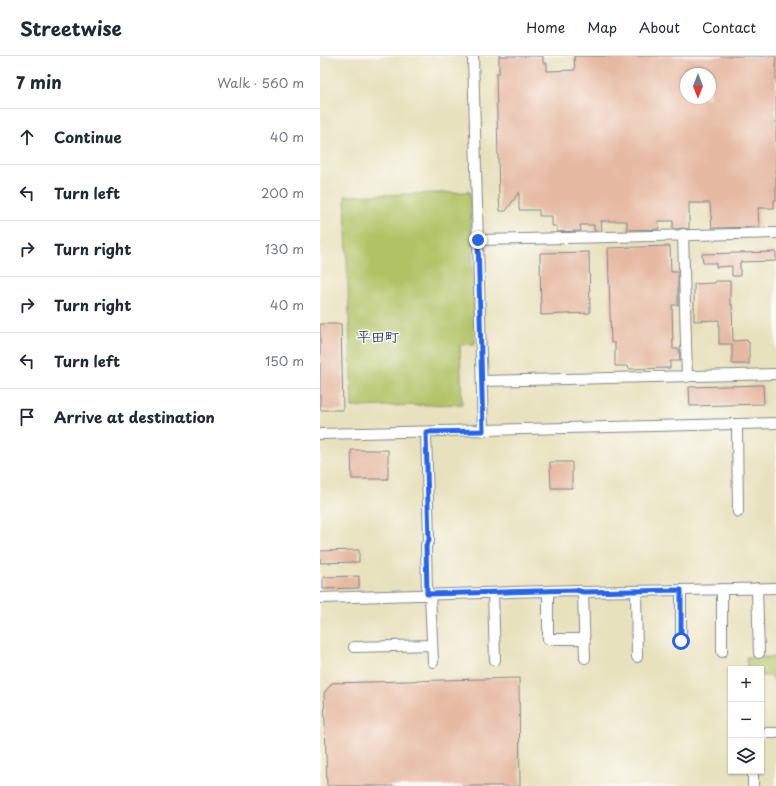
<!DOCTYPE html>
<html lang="en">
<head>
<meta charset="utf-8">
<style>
	:root { --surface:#fff; --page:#f6f6f7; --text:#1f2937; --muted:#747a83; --line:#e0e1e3 }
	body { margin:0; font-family:"Playpen Sans","Klee One",sans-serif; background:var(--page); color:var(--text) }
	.controls { position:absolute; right:12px; bottom:12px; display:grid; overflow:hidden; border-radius:0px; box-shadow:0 1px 3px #0004 }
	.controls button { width:36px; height:36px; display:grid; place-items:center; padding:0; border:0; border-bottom:1px solid var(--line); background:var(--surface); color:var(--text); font:20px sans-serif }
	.compass { position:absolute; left:360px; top:12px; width:36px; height:36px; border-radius:50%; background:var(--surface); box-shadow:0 1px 3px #0004; rotate:180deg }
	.stop { position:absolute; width:12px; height:12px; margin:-9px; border:3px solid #2563eb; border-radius:50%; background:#fff }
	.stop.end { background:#2563eb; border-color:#fff; box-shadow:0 1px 4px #0008 }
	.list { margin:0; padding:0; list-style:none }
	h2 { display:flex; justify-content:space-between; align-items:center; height:52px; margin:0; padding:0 16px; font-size:17px }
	h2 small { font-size:13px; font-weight:400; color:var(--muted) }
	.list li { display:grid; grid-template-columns:26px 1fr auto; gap:12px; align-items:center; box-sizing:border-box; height:56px; padding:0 16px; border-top:1px solid var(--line) }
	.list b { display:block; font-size:15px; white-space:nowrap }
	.list em { font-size:13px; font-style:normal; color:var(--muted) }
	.icon { flex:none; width:22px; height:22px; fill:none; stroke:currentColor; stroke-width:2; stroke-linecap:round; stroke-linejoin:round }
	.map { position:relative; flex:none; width:456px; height:730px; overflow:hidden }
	header { display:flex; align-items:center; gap:24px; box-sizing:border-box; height:56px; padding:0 20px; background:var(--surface); border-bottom:1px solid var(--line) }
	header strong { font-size:19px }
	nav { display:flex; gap:22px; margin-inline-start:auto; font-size:14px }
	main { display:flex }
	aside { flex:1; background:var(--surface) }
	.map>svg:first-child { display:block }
	.green { fill:#b1c265; stroke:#667862 }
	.building { fill:#e6b9a2; fill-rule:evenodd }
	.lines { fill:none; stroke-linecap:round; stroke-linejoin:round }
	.minor-casing { stroke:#82888e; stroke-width:12 }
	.minor { stroke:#fff; stroke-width:10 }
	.route { stroke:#2563eb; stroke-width:5 }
	.labels { text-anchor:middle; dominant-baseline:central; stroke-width:3; stroke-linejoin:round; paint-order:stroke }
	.quarter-label { font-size:14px; font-weight:bold; fill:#1b2f5e; stroke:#fdfcf7 }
</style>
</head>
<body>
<header>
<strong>Streetwise</strong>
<nav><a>Home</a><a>Map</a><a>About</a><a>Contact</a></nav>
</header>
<main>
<aside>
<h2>7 min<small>Walk · 560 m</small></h2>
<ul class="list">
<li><svg class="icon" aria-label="ahead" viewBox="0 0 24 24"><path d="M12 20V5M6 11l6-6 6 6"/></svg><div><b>Continue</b></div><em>40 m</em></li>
<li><svg class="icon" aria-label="left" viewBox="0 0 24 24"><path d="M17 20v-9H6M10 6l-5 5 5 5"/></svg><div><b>Turn left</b></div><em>200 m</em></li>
<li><svg class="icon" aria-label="right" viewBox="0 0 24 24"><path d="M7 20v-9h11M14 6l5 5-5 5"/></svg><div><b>Turn right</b></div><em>130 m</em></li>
<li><svg class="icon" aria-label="right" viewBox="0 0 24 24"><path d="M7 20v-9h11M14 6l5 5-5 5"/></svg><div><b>Turn right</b></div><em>40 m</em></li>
<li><svg class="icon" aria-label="left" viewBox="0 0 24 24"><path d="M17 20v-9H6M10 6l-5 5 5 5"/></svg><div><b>Turn left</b></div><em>150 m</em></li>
<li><svg class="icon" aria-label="arrive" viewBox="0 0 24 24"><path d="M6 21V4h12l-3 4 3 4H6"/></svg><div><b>Arrive at destination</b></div></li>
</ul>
</aside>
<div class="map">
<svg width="456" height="730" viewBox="0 0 456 730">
	<rect width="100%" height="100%" fill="#fdfcf7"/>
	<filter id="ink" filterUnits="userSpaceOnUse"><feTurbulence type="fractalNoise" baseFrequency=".025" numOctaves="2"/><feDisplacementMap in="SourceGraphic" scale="8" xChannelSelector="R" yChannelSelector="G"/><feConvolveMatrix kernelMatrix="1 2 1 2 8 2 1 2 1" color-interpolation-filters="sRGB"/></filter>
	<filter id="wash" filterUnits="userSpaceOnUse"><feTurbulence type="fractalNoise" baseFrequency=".012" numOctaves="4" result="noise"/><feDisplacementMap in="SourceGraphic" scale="16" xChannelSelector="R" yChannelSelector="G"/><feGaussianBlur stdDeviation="0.9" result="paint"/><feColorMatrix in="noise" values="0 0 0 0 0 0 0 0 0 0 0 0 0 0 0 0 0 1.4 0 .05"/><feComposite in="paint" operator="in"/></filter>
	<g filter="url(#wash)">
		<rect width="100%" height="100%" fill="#e8e1bd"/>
		<path class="green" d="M 150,136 L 155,288 L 140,289 L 142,348 L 32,351 L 25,140 Z
			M 426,601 L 456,601 L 456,627 L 449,620 L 441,620 L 441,613 L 427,613 Z"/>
		<g id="blocks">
			<path class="building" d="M 179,0 L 223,0 L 223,7 L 227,7 L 227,15 L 255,14 L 254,0 L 456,0 L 456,144 L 454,144 L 454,152 L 438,152 L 439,171 L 392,172 L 390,147 L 369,147 L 369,173 L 363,172 L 353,173 L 353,165 L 338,165 L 339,173 L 307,174 L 307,165 L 281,165 L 282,175 L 274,175 L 274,169 L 260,169 L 261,175 L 237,176 L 237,170 L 232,170 L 232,160 L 219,160 L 219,154 L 199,154 L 199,136 L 186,155 L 180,155 L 179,141 L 176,17 L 179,17 ZM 366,18 L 390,18 L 390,42 L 366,42 Z
				M 350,190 L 351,216 L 358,216 L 358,249 L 352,249 L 353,293 L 359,293 L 360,305 L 350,305 L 350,312 L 309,313 L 308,310 L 295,310 L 295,287 L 291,287 L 288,192 Z
				M 269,196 L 270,257 L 221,259 L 220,197 Z
				M 456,196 L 456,205 L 420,206 L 420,220 L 412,220 L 412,210 L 396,211 L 396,207 L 383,207 L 382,198 Z
				M 395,225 L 410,225 L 410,248 L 412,248 L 413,285 L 427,284 L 427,286 L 429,286 L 429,308 L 412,308 L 412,288 L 399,288 L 399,264 L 374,265 L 374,228 L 395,227 Z
				M 0,268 L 21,268 L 23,354 L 0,354 Z
				M 443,329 L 444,348 L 370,350 L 369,331 Z
				M 31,394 L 68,394 L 68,423 L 32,423 Z
				M 230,406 L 252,406 L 252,432 L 231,432 Z
				M 39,494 L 39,506 L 0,507 L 0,495 Z
				M 39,520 L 39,532 L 3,533 L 3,521 Z
				M 199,622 L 200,730 L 7,730 L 4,637 L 12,627 Z"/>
		</g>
	</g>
	<g filter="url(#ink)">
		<use href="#blocks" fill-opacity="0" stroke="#82888e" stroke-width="1"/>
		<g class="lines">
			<g class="minor-casing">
				<path id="minor" d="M 153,0 L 163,375
					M 363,178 L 367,321
					M 158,184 L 456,177
					M 162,325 L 456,318
					M 417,368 L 418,456
					M 106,376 L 109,485 L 106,489 L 107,538
					M 0,378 L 456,367
					M 437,532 L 439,597
					M 402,533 L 402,596
					M 361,534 L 361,585
					M 228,535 L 228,583 L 265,583
					M 316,535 L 317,601
					M 263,536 L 265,602
					M 173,537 L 175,604
					M 110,538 L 113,606
					M 0,542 L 256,534 L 263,536 L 456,532
					M 34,591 L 112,589
					M 441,677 L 456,677
					M 433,715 L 433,730"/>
			</g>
			<use href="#minor" class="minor"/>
		</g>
	</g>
	<g class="lines" filter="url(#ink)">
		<path class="route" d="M 158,184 L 163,375 L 106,376 L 109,485 L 106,489 L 107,538 L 256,534 L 263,536 L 361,534 L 361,585"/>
	</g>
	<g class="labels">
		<g class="quarter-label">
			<text x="58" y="280">平田町</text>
		</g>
	</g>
</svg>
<div class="controls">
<button>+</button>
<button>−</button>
<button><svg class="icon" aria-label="layers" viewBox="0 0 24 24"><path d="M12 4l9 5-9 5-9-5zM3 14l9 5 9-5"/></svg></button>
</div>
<svg class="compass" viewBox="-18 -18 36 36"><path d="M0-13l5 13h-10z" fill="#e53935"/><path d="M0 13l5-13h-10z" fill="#747a83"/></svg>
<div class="stop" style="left:361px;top:585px"></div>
<div class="stop end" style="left:158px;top:184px"></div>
</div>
</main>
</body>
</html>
